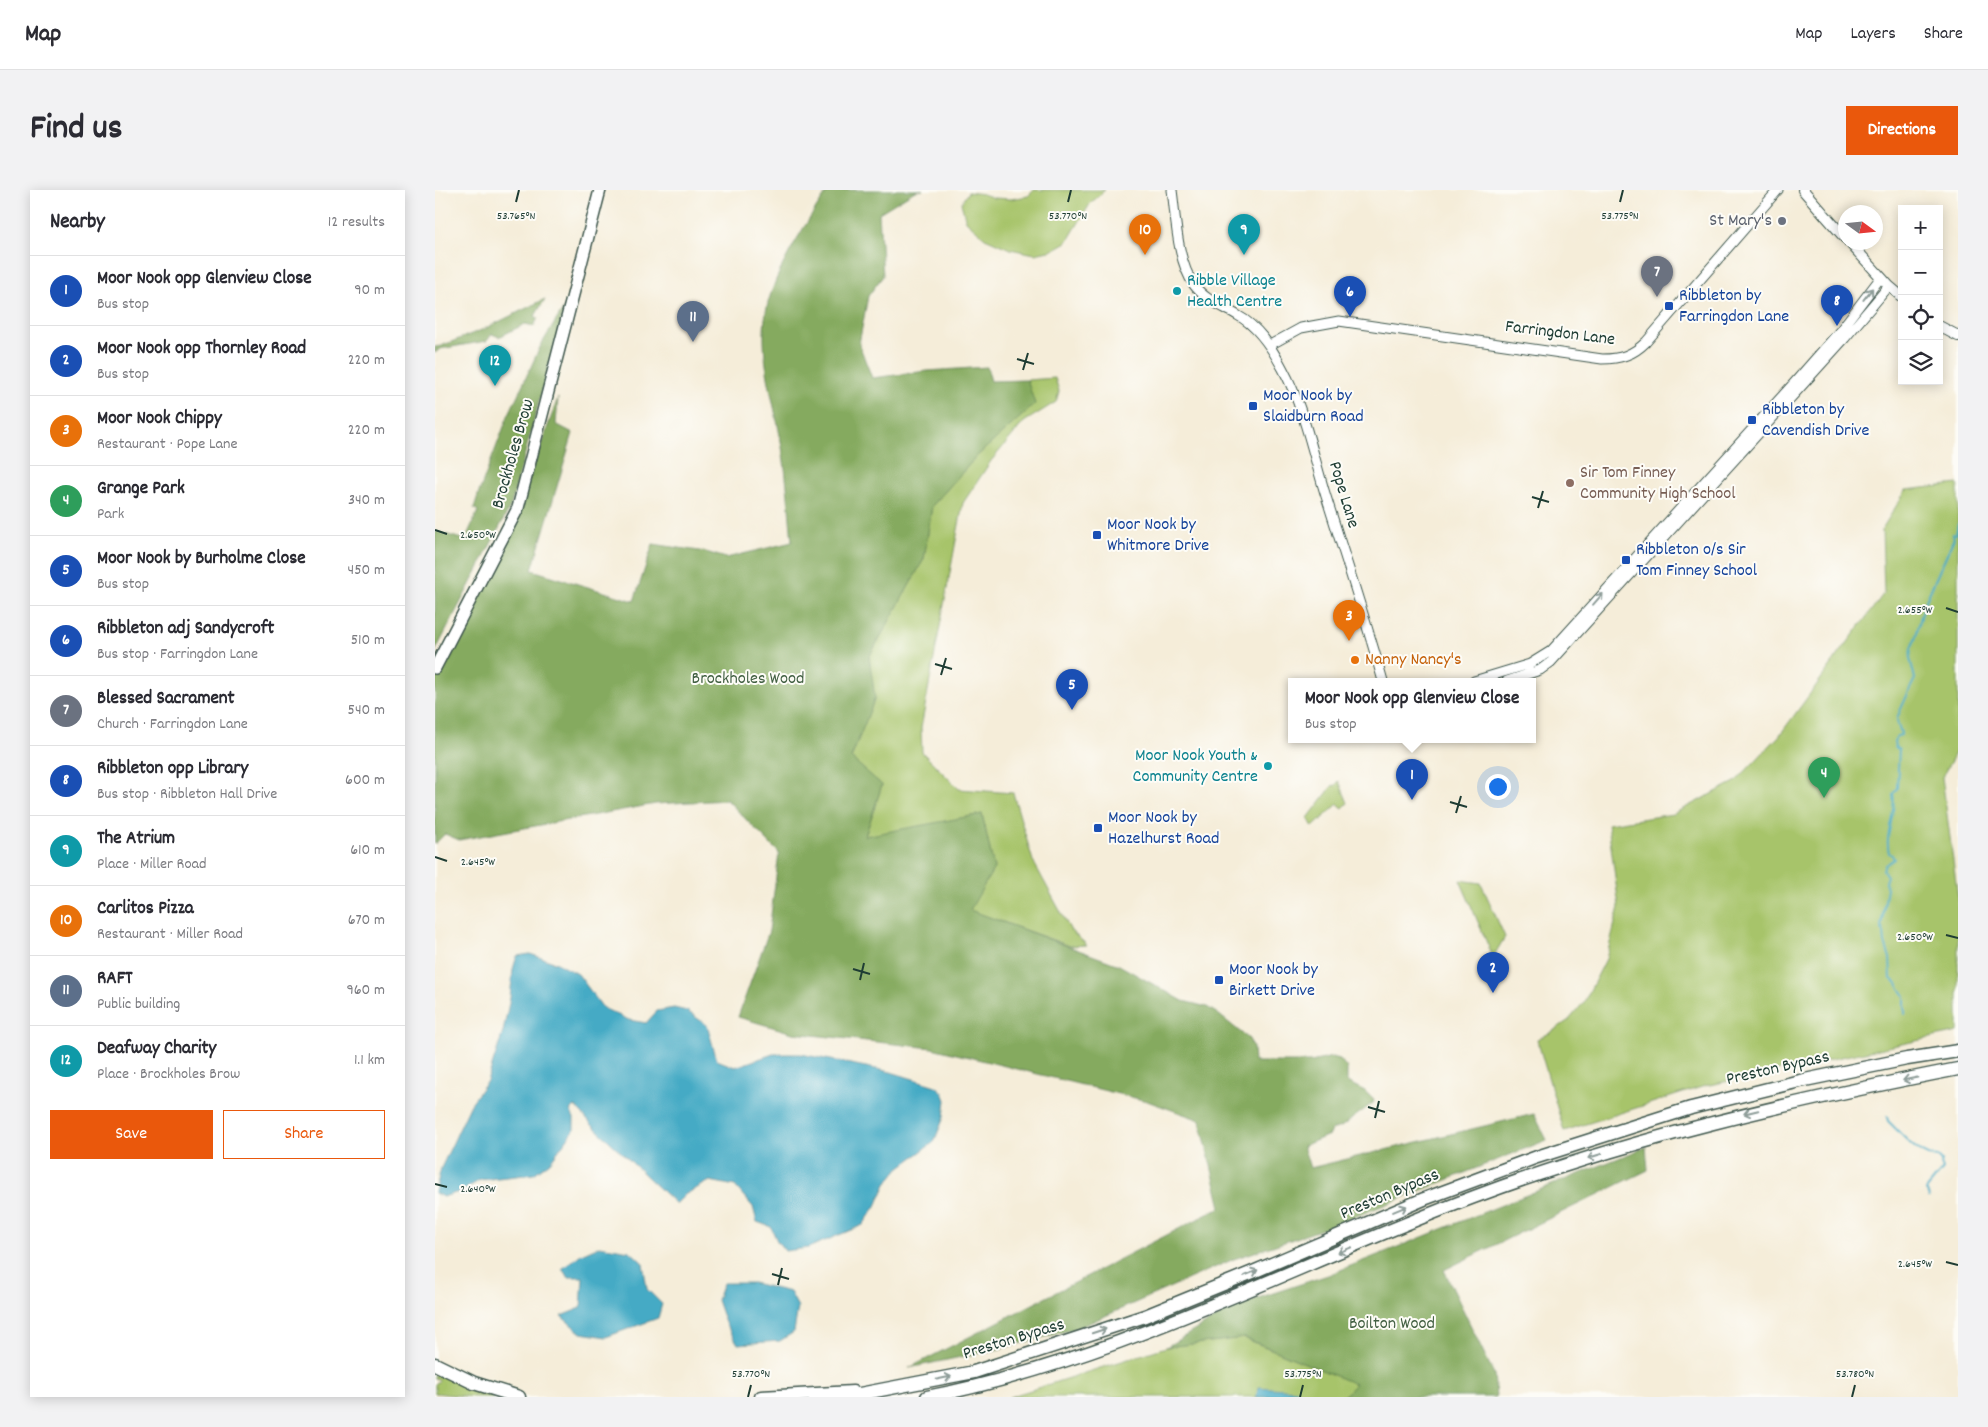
<!DOCTYPE html>
<html lang="en">
<head>
<meta charset="utf-8">
<style>
	:root { --surface:#fff; --page:#f2f2f3; --text:#2b2b33; --muted:#7c7c81; --line:#e1e1e2; --accent:#ea580c }
	body { margin:0; font-family:Dekko,sans-serif; background:var(--page); color:var(--text) }
	.controls { position:absolute; right:15px; top:15px; display:grid; overflow:hidden; border-radius:0px; box-shadow:0 2px 12px #0003 }
	.controls button { width:45px; height:45px; display:grid; place-items:center; padding:0; border:0; border-bottom:1px solid var(--line); background:var(--surface); color:var(--text); font:25px sans-serif }
	.compass { position:absolute; left:1403px; top:15px; width:45px; height:45px; border-radius:50%; background:var(--surface); box-shadow:0 2px 12px #0003; rotate:105deg }
	.you { position:absolute; left:1062px; top:596px; width:18px; height:18px; margin:-12px; border:4px solid #fff; border-radius:50%; background:#1a73e8; box-shadow:0 0 0 8px #1a73e833 }
	.badge { display:grid; place-items:center; width:32px; height:32px; border-radius:50%; background:var(--accent); color:#fff; font-size:16px; font-weight:700 }
	.pin { position:absolute; translate:-50% -41px; filter:drop-shadow(0 1px 2px #0008) }
	.pin::after { content:''; position:absolute; top:26px; width:18px; height:15px; background:inherit; clip-path:polygon(0 0,100% 0,50% 100%) }
	.popup { position:absolute; left:853px; top:488px; width:248px; height:65px; box-sizing:border-box; display:grid; place-content:center; border-radius:0px; background:var(--surface); filter:drop-shadow(0 1px 4px #0005); font-size:16px; white-space:nowrap; color:var(--muted) }
	.popup b { font-size:19px; color:var(--text) }
	.popup::after { content:''; position:absolute; left:50%; top:100%; margin-left:-10px; border:10px solid transparent; border-top-color:var(--surface) }
	.list { margin:0; padding:0; list-style:none }
	h2 { display:flex; justify-content:space-between; align-items:center; height:65px; margin:0; padding:0 20px; font-size:21px }
	h2 small { font-size:16px; font-weight:400; color:var(--muted) }
	.list li { display:grid; grid-template-columns:32px 1fr auto; gap:15px; align-items:center; box-sizing:border-box; height:70px; padding:0 20px; border-top:1px solid var(--line) }
	.list b { display:block; font-size:19px; white-space:nowrap }
	.list p { margin:0; font-size:16px; white-space:nowrap; color:var(--muted) }
	.list em { font-size:16px; font-style:normal; color:var(--muted) }
	.actions { display:flex; gap:10px; padding:15px 20px }
	.actions a { flex:1; padding:11px 0; border:1px solid var(--accent); border-radius:0px; text-align:center; font-size:18px; color:var(--accent) }
	.actions .main { background:var(--accent); color:#fff }
	.icon { flex:none; width:28px; height:28px; fill:none; stroke:currentColor; stroke-width:2; stroke-linecap:round; stroke-linejoin:round }
	.map { position:relative; flex:none; width:1523px; height:1207px; overflow:hidden; border-radius:0px }
	header { display:flex; align-items:center; gap:30px; box-sizing:border-box; height:70px; padding:0 25px; background:var(--surface); border-bottom:1px solid var(--line) }
	header strong { font-size:24px }
	nav { display:flex; gap:28px; margin-inline-start:auto; font-size:18px }
	.intro { display:flex; align-items:center; justify-content:space-between; box-sizing:border-box; height:120px; padding:0 30px }
	h1 { margin:0; font-size:35px }
	.button { padding:12px 22px; border-radius:0px; background:var(--accent); color:#fff; font-size:18px; font-weight:700 }
	main { display:flex; gap:30px; padding:0 30px }
	aside { flex:1; background:var(--surface); border-radius:0px; box-shadow:0 2px 12px #0003 }
	.map>svg:first-child { display:block }
	.green { fill:#a7c46b; stroke:#638050 }
	.forest { fill:#85aa5f; stroke:#52744a }
	.water { fill:#45aac5; stroke:#32747c }
	.lines { fill:none; stroke-linecap:round; stroke-linejoin:round }
	.stream { stroke:#45aac5; stroke-width:2 }
	.tertiary-casing { stroke:#3f574d; stroke-width:11 }
	.secondary-casing { stroke:#3f574d; stroke-width:12 }
	.trunk-casing { stroke:#3f574d; stroke-width:14 }
	.motorway-casing { stroke:#3f574d; stroke-width:15 }
	.tertiary { stroke:#fff; stroke-width:9 }
	.secondary { stroke:#fff; stroke-width:10 }
	.trunk { stroke:#fff; stroke-width:11 }
	.motorway { stroke:#fff; stroke-width:12 }
	.oneway { stroke:#8f9e9a }
	.ticks { fill:none; stroke:#1f3d34; stroke-width:2 }
	.worship-dot { fill:#6b7280; stroke:#fdfcf7; stroke-width:2 }
	.culture-dot { fill:#0f9aa8; stroke:#fdfcf7; stroke-width:2 }
	.transit-dot { fill:#1a4fb4; stroke:#fdfcf7; stroke-width:2 }
	.education-dot { fill:#8d6e63; stroke:#fdfcf7; stroke-width:2 }
	.food-dot { fill:#e8710a; stroke:#fdfcf7; stroke-width:2 }
	.labels { text-anchor:middle; dominant-baseline:central; stroke-width:4; stroke-linejoin:round; paint-order:stroke }
	.worship-label { font-size:18px; fill:#5b616d; stroke:#fdfcf7; text-anchor:end }
	.culture-label { font-size:18px; fill:#0d838f; stroke:#fdfcf7; text-anchor:start }
	.transit-label { font-size:18px; fill:#164399; stroke:#fdfcf7; text-anchor:start }
	.street-label { font-size:18px; fill:#1f3d34; stroke:#fdfcf7 }
	.education-label { font-size:18px; fill:#785e54; stroke:#fdfcf7; text-anchor:start }
	.food-label { font-size:18px; fill:#c56008; stroke:#fdfcf7; text-anchor:start }
	.park-label { font-size:18px; fill:#415f42; stroke:#fdfcf7 }
	.ticks-label { font-size:12px; text-anchor:middle; fill:#1f3d34; stroke:#fdfcf7; stroke-width:4; stroke-linejoin:round; paint-order:stroke }
</style>
</head>
<body>
<header>
<strong>Map</strong>
<nav><a>Map</a><a>Layers</a><a>Share</a></nav>
</header>
<div class="intro"><h1>Find us</h1><a class="button">Directions</a></div>
<main>
<aside>
<h2>Nearby<small>12 results</small></h2>
<ul class="list">
<li><span class="badge" style="background:#1a4fb4">1</span><div><b>Moor Nook opp Glenview Close</b><p>Bus stop</p></div><em>90 m</em></li>
<li><span class="badge" style="background:#1a4fb4">2</span><div><b>Moor Nook opp Thornley Road</b><p>Bus stop</p></div><em>220 m</em></li>
<li><span class="badge" style="background:#e8710a">3</span><div><b>Moor Nook Chippy</b><p>Restaurant · Pope Lane</p></div><em>220 m</em></li>
<li><span class="badge" style="background:#2e9e5b">4</span><div><b>Grange Park</b><p>Park</p></div><em>340 m</em></li>
<li><span class="badge" style="background:#1a4fb4">5</span><div><b>Moor Nook by Burholme Close</b><p>Bus stop</p></div><em>450 m</em></li>
<li><span class="badge" style="background:#1a4fb4">6</span><div><b>Ribbleton adj Sandycroft</b><p>Bus stop · Farringdon Lane</p></div><em>510 m</em></li>
<li><span class="badge" style="background:#6b7280">7</span><div><b>Blessed Sacrament</b><p>Church · Farringdon Lane</p></div><em>540 m</em></li>
<li><span class="badge" style="background:#1a4fb4">8</span><div><b>Ribbleton opp Library</b><p>Bus stop · Ribbleton Hall Drive</p></div><em>600 m</em></li>
<li><span class="badge" style="background:#0f9aa8">9</span><div><b>The Atrium</b><p>Place · Miller Road</p></div><em>610 m</em></li>
<li><span class="badge" style="background:#e8710a">10</span><div><b>Carlitos Pizza</b><p>Restaurant · Miller Road</p></div><em>670 m</em></li>
<li><span class="badge" style="background:#5c6f8a">11</span><div><b>RAFT</b><p>Public building</p></div><em>960 m</em></li>
<li><span class="badge" style="background:#0f9aa8">12</span><div><b>Deafway Charity</b><p>Place · Brockholes Brow</p></div><em>1.1 km</em></li>
</ul>
<div class="actions"><a class="main">Save</a><a>Share</a></div>
</aside>
<div class="map">
<svg width="1523" height="1207" viewBox="0 0 1523 1207">
	<rect width="100%" height="100%" fill="#fdfcf7"/>
	<filter id="ink" filterUnits="userSpaceOnUse"><feTurbulence type="fractalNoise" baseFrequency=".02" numOctaves="2"/><feDisplacementMap in="SourceGraphic" scale="10" xChannelSelector="R" yChannelSelector="G"/><feConvolveMatrix kernelMatrix="1 2 1 2 8 2 1 2 1" color-interpolation-filters="sRGB"/></filter>
	<filter id="wash" filterUnits="userSpaceOnUse"><feTurbulence type="fractalNoise" baseFrequency=".0096" numOctaves="4" result="noise"/><feDisplacementMap in="SourceGraphic" scale="20" xChannelSelector="R" yChannelSelector="G"/><feGaussianBlur stdDeviation="1.12" result="paint"/><feColorMatrix in="noise" values="0 0 0 0 0 0 0 0 0 0 0 0 0 0 0 0 0 1.4 0 .05"/><feComposite in="paint" operator="in"/></filter>
	<g filter="url(#wash)">
		<rect width="100%" height="100%" fill="#f5edd9"/>
		<path class="green" d="M 599,0 L 670,0 L 655,14 L 632,52 L 618,60 L 600,64 L 575,59 L 550,48 L 531,31 L 526,13 L 533,2 L 548,4 L 559,8 L 576,9 L 593,6 Z
			M 620,188 L 624,201 L 621,212 L 589,232 L 556,271 L 528,313 L 486,538 L 487,562 L 524,599 L 578,603 L 598,671 L 636,741 L 652,755 L 635,756 L 534,720 L 559,678 L 547,624 L 430,647 L 447,595 L 416,569 L 439,508 L 434,467 L 489,369 L 497,316 L 542,266 L 599,214 L 592,190 Z
			M 1523,294 L 1523,558 L 1507,587 L 1523,708 L 1523,842 L 1270,896 L 1129,941 L 1102,849 L 1115,843 L 1134,830 L 1149,812 L 1171,769 L 1184,717 L 1173,634 L 1238,624 L 1300,592 L 1344,546 L 1449,403 L 1447,339 L 1471,300 Z
			M 904,591 L 913,613 L 908,618 L 903,614 L 878,637 L 873,628 L 898,595 L 900,596 Z
			M 1025,690 L 1046,693 L 1070,747 L 1058,767 Z
			M 809,1148 L 921,1194 L 908,1207 L 574,1207 L 731,1157 Z
			M 0,1179 L 59,1205 L 58,1207 L 37,1207 L 0,1203 L 0,1194 L 5,1190 L 0,1188 Z"/>
		<path class="forest" d="M 393,0 L 488,0 L 480,1 L 444,23 L 448,86 L 433,106 L 424,154 L 437,188 L 492,181 L 552,177 L 556,191 L 592,190 L 600,214 L 542,266 L 497,316 L 489,369 L 434,467 L 440,508 L 416,568 L 447,595 L 430,646 L 547,624 L 559,678 L 535,720 L 684,775 L 748,811 L 772,817 L 783,824 L 814,849 L 818,858 L 819,872 L 876,872 L 897,867 L 905,869 L 912,878 L 912,892 L 930,901 L 939,910 L 938,913 L 906,937 L 896,940 L 894,945 L 868,956 L 875,978 L 1099,924 L 1112,950 L 894,1037 L 799,1069 L 643,1138 L 564,1159 L 474,1178 L 786,1017 L 765,930 L 712,911 L 497,858 L 358,843 L 303,827 L 334,741 L 344,663 L 292,610 L 220,614 L 24,650 L 10,644 L 0,654 L 0,486 L 83,318 L 123,208 L 121,234 L 138,243 L 97,380 L 199,411 L 218,354 L 271,362 L 291,368 L 357,352 C 354,320 352,288 347,257 C 339,207 318,153 336,103 C 349,65 372,33 393,0 Z
			M 110,109 L 100,126 L 103,128 L 99,136 L 90,134 L 64,147 L 57,144 L 52,151 L 5,159 L 0,163 L 0,157 L 6,156 L 49,139 Z
			M 130,116 L 76,315 L 0,462 L 0,341 L 30,350 L 43,321 L 39,318 L 43,305 L 73,226 L 106,155 Z
			M 1211,957 L 1213,980 L 1009,1080 L 1059,1184 L 1061,1207 L 908,1207 L 920,1194 L 810,1148 L 731,1157 L 805,1114 L 893,1085 Z"/>
		<path class="water" d="M 95,764 L 122,773 L 143,784 L 168,818 L 194,830 L 211,833 L 222,821 L 239,818 L 252,821 L 272,835 L 282,870 L 300,877 L 338,864 L 366,864 L 456,882 L 501,896 L 508,902 L 511,910 L 509,927 L 499,952 L 464,978 L 451,994 L 441,1016 L 428,1035 L 373,1058 L 350,1061 L 342,1051 L 336,1037 L 322,1032 L 318,1017 L 300,996 L 275,991 L 251,1004 L 241,1014 L 156,934 L 140,916 L 135,920 L 139,928 L 139,940 L 115,972 L 99,984 L 45,990 L 27,1001 L 8,1007 L 0,1003 L 6,978 L 37,912 L 52,891 L 68,842 L 75,808 L 78,779 L 82,766 Z
			M 164,1056 L 195,1061 L 208,1073 L 212,1099 L 227,1114 L 223,1128 L 171,1147 L 146,1143 L 126,1126 L 146,1118 L 148,1087 L 133,1087 L 127,1079 L 146,1064 Z
			M 288,1093 L 318,1093 L 355,1102 L 363,1117 L 359,1142 L 345,1151 L 303,1154 L 290,1133 L 282,1110 Z
			M 824,1197 L 861,1200 L 874,1207 L 821,1207 Z"/>
		<g class="lines">
			<path class="stream" d="M 1470,824 L 1470,806 L 1461,792 L 1456,789 L 1455,768 L 1450,753 L 1449,743 L 1446,737 L 1452,698 L 1450,692 L 1452,686 L 1448,680 L 1450,675 L 1459,669 L 1457,665 L 1454,663 C 1449,643 1462,624 1458,604 L 1462,598 L 1464,559 L 1460,557 L 1459,551 L 1462,546 L 1466,545 C 1466,539 1462,536 1462,529 C 1462,527 1478,492 1480,489 L 1475,468 L 1476,458 L 1480,450 L 1489,415 L 1519,348 L 1517,344 L 1521,344 L 1523,334
				M 1452,927 L 1453,931 C 1467,944 1483,967 1503,967 L 1507,971 L 1506,974 L 1508,979 L 1491,1000 L 1494,1007"/>
		</g>
	</g>
	<g filter="url(#ink)">
		<g class="lines">
			<g class="tertiary-casing">
				<path id="tertiary" d="M 737,0 C 741,29 742,71 759,95 C 770,110 787,116 802,125 C 823,136 837,158 848,179 C 868,216 877,260 889,300 C 909,364 930,427 948,491
					M 835,155 L 866,138 L 904,131 L 1167,169 C 1185,169 1198,165 1211,152 L 1343,0
					M 1039,491 L 1095,474 L 1116,461 L 1360,192 L 1404,142 L 1446,87
					M 1072,491 L 1105,480 L 1116,472 L 1410,148 L 1454,96"/>
			</g>
			<g class="secondary-casing">
				<path id="secondary" d="M 1368,0 L 1410,48
					M 1414,52 L 1454,96 L 1467,107
					M 1504,136 L 1523,146"/>
			</g>
			<g class="trunk-casing">
				<path id="trunk" d="M 0,478 L 83,318 L 165,0"/>
			</g>
			<g class="motorway-casing">
				<path id="motorway" d="M 0,1174 L 39,1193 L 84,1207
					M 326,1207 L 418,1202
					M 409,1207 L 539,1182 L 710,1126 L 818,1082 L 989,1009 L 1102,967 L 1256,918 L 1365,891 L 1472,869 L 1523,861
					M 492,1207 C 683,1170 858,1075 1039,1007 C 1196,948 1359,911 1523,879"/>
			</g>
			<use href="#tertiary" class="tertiary"/>
			<use href="#secondary" class="secondary"/>
			<use href="#trunk" class="trunk"/>
			<use href="#motorway" class="motorway"/>
		</g>
		<defs><path id="oneway-shaft" d="M-6 0H5M1.5-3L5.5 0L1.5 3" fill="none" stroke-width="1.6" stroke-linecap="round" stroke-linejoin="round" transform="scale(1.25)"/></defs>
		<g class="oneway">
			<use href="#oneway-shaft" transform="translate(1433 104) rotate(-52)"/>
			<use href="#oneway-shaft" transform="translate(1163 409) rotate(-49)"/>
			<use href="#oneway-shaft" transform="translate(1475 889) rotate(169)"/>
			<use href="#oneway-shaft" transform="translate(1316 922) rotate(167)"/>
			<use href="#oneway-shaft" transform="translate(1160 966) rotate(163)"/>
			<use href="#oneway-shaft" transform="translate(965 1019) rotate(-23)"/>
			<use href="#oneway-shaft" transform="translate(910 1060) rotate(158)"/>
			<use href="#oneway-shaft" transform="translate(816 1083) rotate(-23)"/>
			<use href="#oneway-shaft" transform="translate(664 1141) rotate(-18)"/>
			<use href="#oneway-shaft" transform="translate(509 1188) rotate(-11)"/>
		</g>
	</g>
	<path class="ticks" d="M 81,12 L 84,0M 633,12 L 636,0M 1185,12 L 1188,0M 582,169 L 599,174M 588,180 L 593,163M 1097,307 L 1114,312M 1103,318 L 1108,301M 0,340 L 12,344M 1511,418 L 1523,422M 500,474 L 517,479M 506,485 L 511,468M 1015,612 L 1032,617M 1021,623 L 1026,606M 0,667 L 12,671M 1511,745 L 1523,748M 418,779 L 435,784M 425,790 L 429,773M 933,917 L 950,922M 940,928 L 944,911M 0,994 L 12,997M 1511,1072 L 1523,1075M 337,1084 L 354,1089M 343,1095 L 347,1078M 313,1207 L 316,1195M 865,1207 L 868,1195M 1417,1207 L 1420,1195"/>
	<circle class="worship-dot" cx="1347" cy="31" r="5"/>
	<g class="culture-dot">
		<circle cx="742" cy="101" r="5"/>
		<circle cx="833" cy="576" r="5"/>
	</g>
	<g class="transit-dot">
		<rect x="1229" y="111" width="10" height="10" rx="2.5"/>
		<rect x="813" y="211" width="10" height="10" rx="2.5"/>
		<rect x="1312" y="225" width="10" height="10" rx="2.5"/>
		<rect x="657" y="340" width="10" height="10" rx="2.5"/>
		<rect x="1186" y="365" width="10" height="10" rx="2.5"/>
		<rect x="658" y="633" width="10" height="10" rx="2.5"/>
		<rect x="779" y="785" width="10" height="10" rx="2.5"/>
	</g>
	<circle class="education-dot" cx="1135" cy="293" r="5"/>
	<circle class="food-dot" cx="920" cy="470" r="5"/>
	<g class="labels">
		<g class="worship-label">
			<text x="1337" y="31">St Mary's</text>
		</g>
		<g class="culture-label">
			<text x="752" y="91">Ribble Village<tspan x="752" dy="21">Health Centre</tspan></text>
			<text x="823" y="566" text-anchor="end">Moor Nook Youth &amp;<tspan x="823" dy="21">Community Centre</tspan></text>
		</g>
		<g class="transit-label">
			<text x="1244" y="106">Ribbleton by<tspan x="1244" dy="21">Farringdon Lane</tspan></text>
			<text x="828" y="206">Moor Nook by<tspan x="828" dy="21">Slaidburn Road</tspan></text>
			<text x="1327" y="220">Ribbleton by<tspan x="1327" dy="21">Cavendish Drive</tspan></text>
			<text x="672" y="335">Moor Nook by<tspan x="672" dy="21">Whitmore Drive</tspan></text>
			<text x="1201" y="360">Ribbleton o/s Sir<tspan x="1201" dy="21">Tom Finney School</tspan></text>
			<text x="673" y="628">Moor Nook by<tspan x="673" dy="21">Hazelhurst Road</tspan></text>
			<text x="794" y="780">Moor Nook by<tspan x="794" dy="21">Birkett Drive</tspan></text>
		</g>
		<g class="street-label">
			<text transform="translate(1125 144) rotate(7)">Farringdon Lane</text>
			<text transform="translate(79 264) rotate(-74)">Brockholes Brow</text>
			<text transform="translate(908 305) rotate(73)">Pope Lane</text>
			<text transform="translate(1343 879) rotate(-13)">Preston Bypass</text>
			<text transform="translate(955 1005) rotate(-23)">Preston Bypass</text>
			<text transform="translate(579 1150) rotate(-17)">Preston Bypass</text>
		</g>
		<g class="education-label">
			<text x="1145" y="283">Sir Tom Finney<tspan x="1145" dy="21">Community High School</tspan></text>
		</g>
		<g class="food-label">
			<text x="930" y="470">Nanny Nancy's</text>
		</g>
		<g class="park-label">
			<text x="313" y="489">Brockholes Wood</text>
			<text x="957" y="1134">Boilton Wood</text>
		</g>
	</g>
	<g class="ticks-label">
		<text x="81" y="29">53.765°N</text>
		<text x="633" y="29">53.770°N</text>
		<text x="1185" y="29">53.775°N</text>
		<text x="43" y="348">2.650°W</text>
		<text x="1480" y="423">2.655°W</text>
		<text x="43" y="675">2.645°W</text>
		<text x="1480" y="750">2.650°W</text>
		<text x="43" y="1002">2.640°W</text>
		<text x="1480" y="1077">2.645°W</text>
		<text x="316" y="1187">53.770°N</text>
		<text x="868" y="1187">53.775°N</text>
		<text x="1420" y="1187">53.780°N</text>
	</g>
</svg>
<div class="controls">
<button>+</button>
<button>−</button>
<button><svg class="icon" aria-label="locate" viewBox="0 0 24 24"><circle cx="12" cy="12" r="6"/><path d="M12 2v4M12 18v4M2 12h4M18 12h4"/></svg></button>
<button><svg class="icon" aria-label="layers" viewBox="0 0 24 24"><path d="M12 4l9 5-9 5-9-5zM3 14l9 5 9-5"/></svg></button>
</div>
<svg class="compass" viewBox="-18 -18 36 36"><path d="M0-13l5 13h-10z" fill="#e53935"/><path d="M0 13l5-13h-10z" fill="#7c7c81"/></svg>
<div class="you"></div>
<div class="pin badge" style="left:977px;top:610px;background:#1a4fb4">1</div>
<div class="popup"><b>Moor Nook opp Glenview Close</b>Bus stop</div>
<div class="pin badge" style="left:1058px;top:803px;background:#1a4fb4">2</div>
<div class="pin badge" style="left:914px;top:451px;background:#e8710a">3</div>
<div class="pin badge" style="left:1389px;top:608px;background:#2e9e5b">4</div>
<div class="pin badge" style="left:637px;top:520px;background:#1a4fb4">5</div>
<div class="pin badge" style="left:915px;top:127px;background:#1a4fb4">6</div>
<div class="pin badge" style="left:1222px;top:107px;background:#6b7280">7</div>
<div class="pin badge" style="left:1402px;top:136px;background:#1a4fb4">8</div>
<div class="pin badge" style="left:809px;top:65px;background:#0f9aa8">9</div>
<div class="pin badge" style="left:710px;top:65px;background:#e8710a">10</div>
<div class="pin badge" style="left:258px;top:152px;background:#5c6f8a">11</div>
<div class="pin badge" style="left:60px;top:196px;background:#0f9aa8">12</div>
</div>
</main>
</body>
</html>
